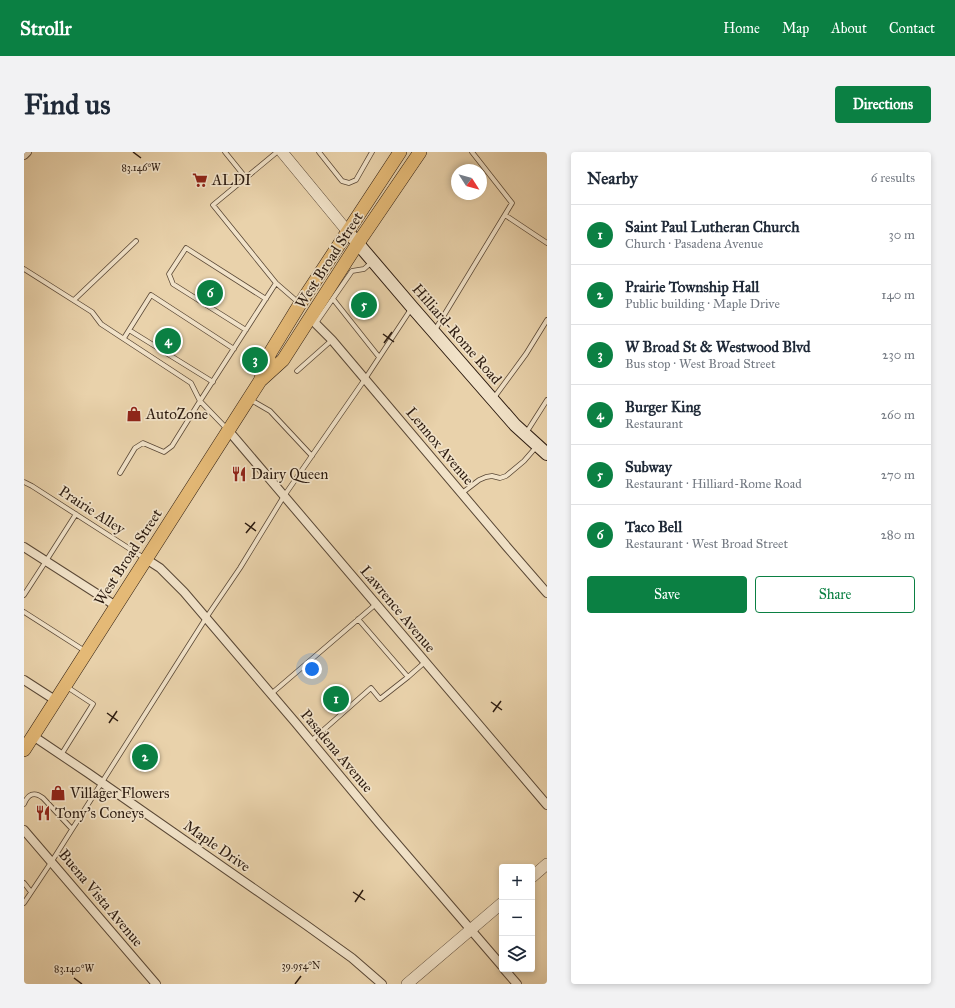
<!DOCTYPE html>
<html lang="en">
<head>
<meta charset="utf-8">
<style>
	:root { --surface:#fff; --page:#f2f2f3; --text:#1f2937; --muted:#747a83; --line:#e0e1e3; --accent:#0b8043 }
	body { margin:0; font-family:"IM FELL Great Primer",serif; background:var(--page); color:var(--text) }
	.controls { position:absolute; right:12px; bottom:12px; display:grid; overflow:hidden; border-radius:4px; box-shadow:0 2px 6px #0003 }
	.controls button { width:36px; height:36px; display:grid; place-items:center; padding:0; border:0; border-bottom:1px solid var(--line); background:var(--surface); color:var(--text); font:20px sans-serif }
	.compass { position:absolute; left:427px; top:12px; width:36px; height:36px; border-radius:50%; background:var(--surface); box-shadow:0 2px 6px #0003; rotate:126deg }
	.you { position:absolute; left:288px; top:517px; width:14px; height:14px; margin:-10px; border:3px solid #fff; border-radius:50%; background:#1a73e8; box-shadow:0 0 0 6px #1a73e833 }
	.badge { display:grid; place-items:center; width:26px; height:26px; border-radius:50%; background:var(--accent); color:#fff; font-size:13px; font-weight:700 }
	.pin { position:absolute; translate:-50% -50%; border:2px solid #fff; box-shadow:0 1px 4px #0006 }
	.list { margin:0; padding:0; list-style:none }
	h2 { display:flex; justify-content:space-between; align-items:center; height:52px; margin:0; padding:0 16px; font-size:17px }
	h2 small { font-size:13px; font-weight:400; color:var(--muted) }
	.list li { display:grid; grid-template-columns:26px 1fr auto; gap:12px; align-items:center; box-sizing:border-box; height:60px; padding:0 16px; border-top:1px solid var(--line) }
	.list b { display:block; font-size:15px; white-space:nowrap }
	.list p { margin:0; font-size:13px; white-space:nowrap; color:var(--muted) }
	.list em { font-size:13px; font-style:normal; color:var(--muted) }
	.actions { display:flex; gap:8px; padding:12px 16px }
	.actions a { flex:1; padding:9px 0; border:1px solid var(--accent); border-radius:4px; text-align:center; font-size:14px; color:var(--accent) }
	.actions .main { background:var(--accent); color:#fff }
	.icon { flex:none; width:22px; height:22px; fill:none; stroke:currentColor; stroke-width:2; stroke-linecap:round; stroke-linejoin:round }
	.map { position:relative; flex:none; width:523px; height:832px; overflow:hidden; border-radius:4px }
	header { display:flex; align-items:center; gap:24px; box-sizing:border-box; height:56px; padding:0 20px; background:var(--accent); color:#fff }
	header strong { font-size:19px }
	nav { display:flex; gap:22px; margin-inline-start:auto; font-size:14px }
	.intro { display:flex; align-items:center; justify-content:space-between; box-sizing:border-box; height:96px; padding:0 24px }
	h1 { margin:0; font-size:28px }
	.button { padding:10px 18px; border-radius:4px; background:var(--accent); color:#fff; font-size:14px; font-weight:700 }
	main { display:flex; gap:24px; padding:0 24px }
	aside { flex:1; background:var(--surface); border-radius:4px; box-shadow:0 2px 6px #0003 }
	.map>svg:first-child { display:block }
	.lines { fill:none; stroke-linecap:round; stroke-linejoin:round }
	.service-casing { stroke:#5a4836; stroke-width:5.5 }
	.minor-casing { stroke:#5a4836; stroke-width:10 }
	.tertiary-casing { stroke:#5a4836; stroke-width:12 }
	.secondary-casing { stroke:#2b1a0f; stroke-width:14 }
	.primary-casing { stroke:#2b1a0f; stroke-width:14 }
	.service { stroke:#f1e2c8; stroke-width:4 }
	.minor { stroke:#f1e2c8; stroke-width:8 }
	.tertiary { stroke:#f1e2c8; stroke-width:11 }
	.secondary { stroke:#f1e2c8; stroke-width:12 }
	.primary { stroke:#e4b976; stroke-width:13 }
	.ticks { fill:none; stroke:#2b1a0f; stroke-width:1.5 }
	.labels { text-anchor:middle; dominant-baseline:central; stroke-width:3.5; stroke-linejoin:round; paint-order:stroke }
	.poi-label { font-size:15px; fill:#2b1a0f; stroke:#f1e2c8; text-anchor:start }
	.street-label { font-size:15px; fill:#2b1a0f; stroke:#f1e2c8 }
	.ticks-label { font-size:10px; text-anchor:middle; fill:#2b1a0f; stroke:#f1e2c8; stroke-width:3.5; stroke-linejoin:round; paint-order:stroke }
</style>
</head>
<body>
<header>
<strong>Strollr</strong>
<nav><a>Home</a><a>Map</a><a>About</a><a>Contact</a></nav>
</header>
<div class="intro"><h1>Find us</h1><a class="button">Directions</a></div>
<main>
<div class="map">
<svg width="523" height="832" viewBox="0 0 523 832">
	<rect width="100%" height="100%" fill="#e9d2ab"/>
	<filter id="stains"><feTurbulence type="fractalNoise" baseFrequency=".005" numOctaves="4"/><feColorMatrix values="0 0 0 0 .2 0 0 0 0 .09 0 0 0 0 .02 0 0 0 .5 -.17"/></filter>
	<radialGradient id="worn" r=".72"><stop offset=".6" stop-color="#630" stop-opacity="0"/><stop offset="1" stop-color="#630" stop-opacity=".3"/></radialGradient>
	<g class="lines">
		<g class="service-casing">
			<path id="service" d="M 201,0 L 222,26
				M 253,0 L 189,53 L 252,131 L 275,151
				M 295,0 L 318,29 L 325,31 L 332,28 L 348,0
				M 481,63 L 523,91
				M 0,117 L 68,160 L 77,172 L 167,231 L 176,249 L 148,294 L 140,300 L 119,291 L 111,296 L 96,321
				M 309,147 L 355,205
				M 50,148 L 112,89
				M 292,171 L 328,119 L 340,117 L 348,110
				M 105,178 L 189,230
				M 222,178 L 149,132 L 145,122 L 162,96 L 242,147
				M 411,178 L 488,51 L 448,0
				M 100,186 L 127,143 L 210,197
				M 273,219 L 308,188
				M 469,247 L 502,202 L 523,168
				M 227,248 L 246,259 L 288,304
				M 203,277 L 176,249 L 252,131
				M 502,281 L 523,248
				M 0,330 L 8,334 L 120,406
				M 438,341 L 455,328 L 462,325 L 468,324 L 476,326 L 482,324 L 500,309 L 513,294
				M 0,443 L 22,409 L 52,362
				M 0,460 L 61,499
				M 334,467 L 384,525 L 401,510
				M 247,542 L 352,452
				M 287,589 L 347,536 L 356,547 L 384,525
				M 37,603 L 69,552 L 43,535
				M 0,652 C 4,642 10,639 19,646 L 48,677
				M 0,731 L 7,740
				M 0,751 L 28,709 L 182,466 L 216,416 L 260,344 L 341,227 L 387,157"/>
		</g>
		<g class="minor-casing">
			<path id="minor" d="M 0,3 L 3,0
				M 286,166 L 308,188 L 483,395 L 523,441
				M 204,278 L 523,653
				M 0,395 L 92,454
				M 122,407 L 136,416 L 160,440 L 271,570 L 355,671 L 478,814
				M 0,528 L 31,548
				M 9,584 L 64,621 L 282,773 L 328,806 L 358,832
				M 0,678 L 132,832
				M 480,817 L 493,832"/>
		</g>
		<g class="tertiary-casing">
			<path id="tertiary" d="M 258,0 L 324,80
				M 508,725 L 523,712
				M 383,832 L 478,751"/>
		</g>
		<g class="secondary-casing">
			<path id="secondary" d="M 324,80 L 388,155 L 491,273 L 523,302"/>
		</g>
		<g class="primary-casing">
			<path id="primary" d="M 237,228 L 259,208 L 334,91 L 396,0
				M 0,598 L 236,229 L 246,201 L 276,152 L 376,0"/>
		</g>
		<use href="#service" class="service"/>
		<use href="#minor" class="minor"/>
		<use href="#tertiary" class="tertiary"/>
		<use href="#secondary" class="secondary"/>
		<use href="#primary" class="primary"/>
	</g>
	<path class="ticks" d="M 109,0 L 117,6M 359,182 L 370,190M 360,191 L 368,180M 221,371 L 232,379M 222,381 L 231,370M 467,550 L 478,558M 469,560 L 477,549M 83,561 L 94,569M 85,571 L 93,559M 329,740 L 341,748M 331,750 L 339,738M 50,826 L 58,832M 271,832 L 277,824"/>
	<defs>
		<g id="supermarket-bare" transform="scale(1.2)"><path d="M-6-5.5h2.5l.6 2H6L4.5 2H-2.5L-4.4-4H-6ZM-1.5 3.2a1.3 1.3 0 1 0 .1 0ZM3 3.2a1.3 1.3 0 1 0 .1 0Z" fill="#8f2418" stroke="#f1e2c8" stroke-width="2.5" paint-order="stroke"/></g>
		<g id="shop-bare" transform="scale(1.2)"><path d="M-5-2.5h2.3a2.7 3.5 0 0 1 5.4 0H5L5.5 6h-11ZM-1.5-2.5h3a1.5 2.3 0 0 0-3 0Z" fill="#8f2418" stroke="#f1e2c8" stroke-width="2.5" paint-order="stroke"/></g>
		<g id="restaurant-bare" transform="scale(1.2)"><path d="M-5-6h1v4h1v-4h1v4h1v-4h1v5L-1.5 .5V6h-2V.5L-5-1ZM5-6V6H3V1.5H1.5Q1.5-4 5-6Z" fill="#8f2418" stroke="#f1e2c8" stroke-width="2.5" paint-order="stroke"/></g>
	</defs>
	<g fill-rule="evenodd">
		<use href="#supermarket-bare" x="176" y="28"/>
		<use href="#shop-bare" x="110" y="262"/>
		<use href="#restaurant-bare" x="215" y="322"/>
		<use href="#shop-bare" x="34" y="641"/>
		<use href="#restaurant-bare" x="19" y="661"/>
	</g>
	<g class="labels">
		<g class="poi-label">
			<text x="188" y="28">ALDI</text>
			<text x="122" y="262">AutoZone</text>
			<text x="227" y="322">Dairy Queen</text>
			<text x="46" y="641">Villager Flowers</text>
			<text x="31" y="661">Tony's Coneys</text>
		</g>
		<g class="street-label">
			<text transform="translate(305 108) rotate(-57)">West Broad Street</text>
			<text transform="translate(433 182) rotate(49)">Hilliard-Rome Road</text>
			<text transform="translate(416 294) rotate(50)">Lennox Avenue</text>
			<text transform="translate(68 358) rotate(33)">Prairie Alley</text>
			<text transform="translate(104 405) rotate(-57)">West Broad Street</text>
			<text transform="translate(374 457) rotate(50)">Lawrence Avenue</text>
			<text transform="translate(313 599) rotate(50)">Pasadena Avenue</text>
			<text transform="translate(193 694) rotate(35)">Maple Drive</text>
			<text transform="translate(77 746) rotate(50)">Buena Vista Avenue</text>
		</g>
	</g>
	<g class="ticks-label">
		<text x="117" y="19">83.146°W</text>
		<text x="277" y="817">39.954°N</text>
		<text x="50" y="820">83.140°W</text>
	</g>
	<rect width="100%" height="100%" filter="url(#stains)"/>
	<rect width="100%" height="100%" fill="url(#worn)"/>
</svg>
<div class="controls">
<button>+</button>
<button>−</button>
<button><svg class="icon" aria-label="layers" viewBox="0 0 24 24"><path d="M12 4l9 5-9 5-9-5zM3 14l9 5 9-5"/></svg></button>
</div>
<svg class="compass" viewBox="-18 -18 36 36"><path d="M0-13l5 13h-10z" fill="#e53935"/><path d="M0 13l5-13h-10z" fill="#747a83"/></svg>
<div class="you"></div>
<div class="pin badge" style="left:312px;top:547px">1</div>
<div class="pin badge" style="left:121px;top:605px">2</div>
<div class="pin badge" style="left:231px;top:208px">3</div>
<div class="pin badge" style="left:144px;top:189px">4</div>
<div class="pin badge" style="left:340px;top:153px">5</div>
<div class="pin badge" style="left:186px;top:141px">6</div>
</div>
<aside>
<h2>Nearby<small>6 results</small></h2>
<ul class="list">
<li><span class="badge">1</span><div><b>Saint Paul Lutheran Church</b><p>Church · Pasadena Avenue</p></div><em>30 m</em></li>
<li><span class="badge">2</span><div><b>Prairie Township Hall</b><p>Public building · Maple Drive</p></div><em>140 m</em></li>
<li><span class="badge">3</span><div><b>W Broad St &amp; Westwood Blvd</b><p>Bus stop · West Broad Street</p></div><em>230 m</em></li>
<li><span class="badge">4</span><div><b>Burger King</b><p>Restaurant</p></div><em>260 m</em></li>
<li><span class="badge">5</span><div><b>Subway</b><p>Restaurant · Hilliard-Rome Road</p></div><em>270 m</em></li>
<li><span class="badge">6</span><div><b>Taco Bell</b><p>Restaurant · West Broad Street</p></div><em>280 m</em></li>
</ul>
<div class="actions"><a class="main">Save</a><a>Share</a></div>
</aside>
</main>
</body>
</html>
